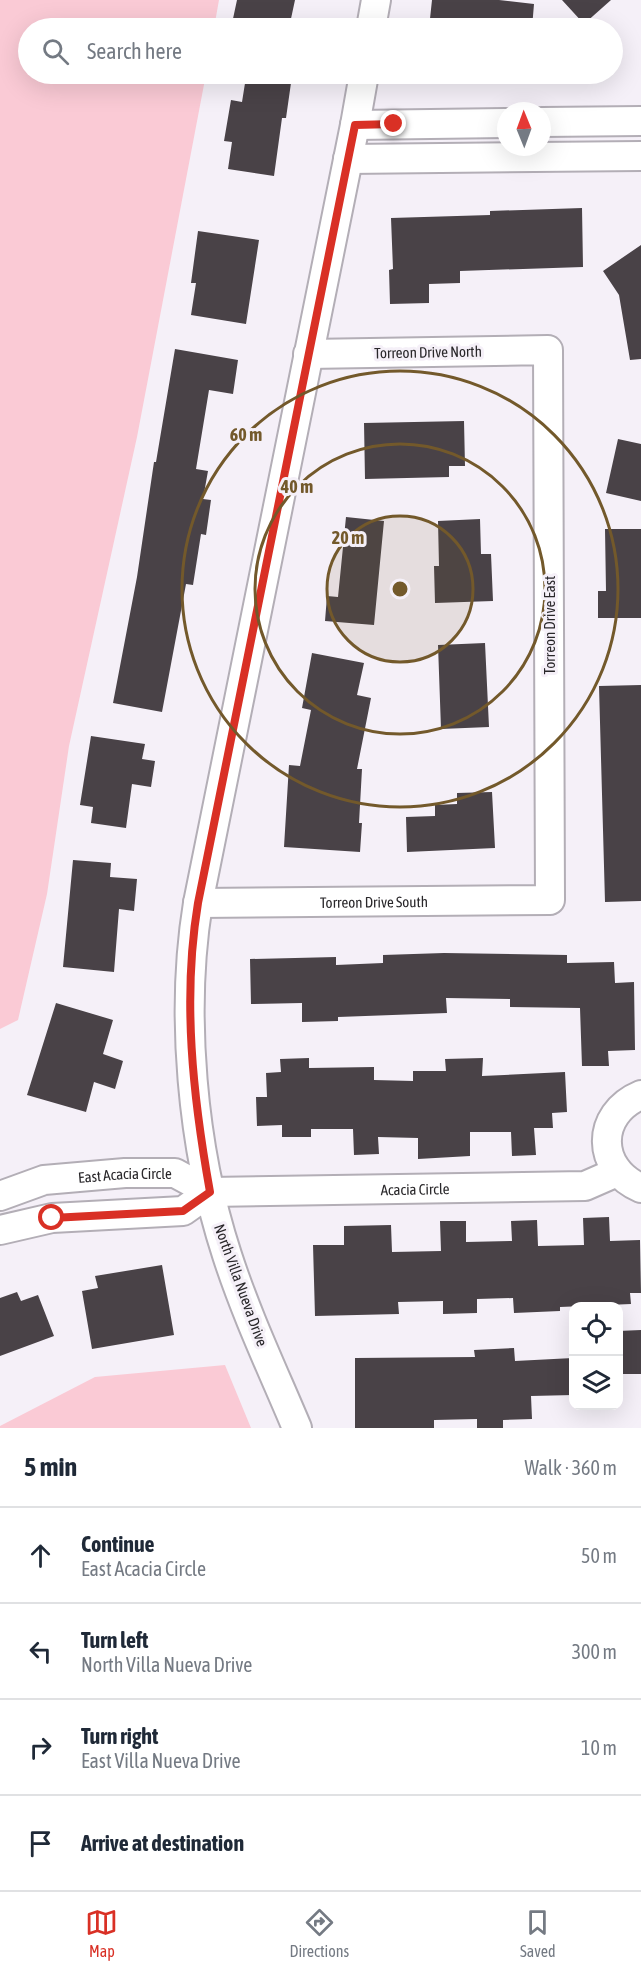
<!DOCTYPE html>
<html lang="en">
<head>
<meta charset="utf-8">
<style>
	:root { --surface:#fff; --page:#f2f2f3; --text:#1f2937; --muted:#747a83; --line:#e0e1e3; --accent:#d93025 }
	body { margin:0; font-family:"Asap Condensed",sans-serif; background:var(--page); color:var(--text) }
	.controls { position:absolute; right:18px; bottom:18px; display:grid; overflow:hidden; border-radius:12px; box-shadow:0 6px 24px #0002 }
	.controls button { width:54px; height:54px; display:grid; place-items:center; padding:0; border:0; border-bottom:2px solid var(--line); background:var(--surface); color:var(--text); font:30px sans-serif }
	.compass { position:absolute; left:497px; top:102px; width:54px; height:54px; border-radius:50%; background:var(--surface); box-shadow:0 6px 24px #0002; rotate:359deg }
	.stop { position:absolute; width:18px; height:18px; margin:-14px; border:4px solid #d93025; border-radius:50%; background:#fff }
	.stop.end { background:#d93025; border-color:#fff; box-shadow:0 2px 6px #0008 }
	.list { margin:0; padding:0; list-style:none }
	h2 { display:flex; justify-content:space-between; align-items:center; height:78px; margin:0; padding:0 24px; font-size:26px }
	h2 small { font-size:20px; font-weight:400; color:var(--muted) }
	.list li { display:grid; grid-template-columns:39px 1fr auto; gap:18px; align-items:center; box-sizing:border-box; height:96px; padding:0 24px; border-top:2px solid var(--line) }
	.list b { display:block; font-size:22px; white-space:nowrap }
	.list p { margin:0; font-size:20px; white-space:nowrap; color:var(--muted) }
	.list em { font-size:20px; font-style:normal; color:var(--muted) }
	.icon { flex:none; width:33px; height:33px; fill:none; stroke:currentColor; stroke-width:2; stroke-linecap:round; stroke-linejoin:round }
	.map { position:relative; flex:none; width:641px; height:1428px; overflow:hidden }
	.search { position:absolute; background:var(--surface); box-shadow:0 6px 24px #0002; left:18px; right:18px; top:18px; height:66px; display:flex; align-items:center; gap:15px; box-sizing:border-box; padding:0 21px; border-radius:33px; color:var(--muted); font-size:22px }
	.sheet { height:462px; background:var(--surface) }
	nav { display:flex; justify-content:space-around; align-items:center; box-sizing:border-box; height:84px; border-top:2px solid var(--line); background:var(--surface); font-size:16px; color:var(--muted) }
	nav a { display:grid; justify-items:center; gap:3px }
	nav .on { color:var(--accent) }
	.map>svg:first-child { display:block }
	.green { fill:#facad5 }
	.building { fill:#494247 }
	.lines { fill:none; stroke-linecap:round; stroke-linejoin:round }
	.street-casing { stroke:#b3aeb6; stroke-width:32 }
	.street { stroke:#fff; stroke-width:28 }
	.route { stroke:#d93025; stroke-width:8 }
	.ring { fill:none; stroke:#73592b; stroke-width:3 }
	.labels { text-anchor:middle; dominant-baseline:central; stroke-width:6; stroke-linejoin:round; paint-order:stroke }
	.street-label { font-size:15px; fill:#29272a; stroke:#f5f0f8 }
	.centre { fill:#73592b; stroke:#f5f0f8; stroke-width:3 }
	.ring-label { font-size:18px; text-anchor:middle; font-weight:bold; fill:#73592b; stroke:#f5f0f8; stroke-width:6; stroke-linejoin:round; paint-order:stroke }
</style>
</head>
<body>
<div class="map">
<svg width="641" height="1428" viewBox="0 0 641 1428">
	<rect width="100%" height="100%" fill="#f5f0f8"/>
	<path class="green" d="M 0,0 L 219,0 L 214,28 L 28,28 L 28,74 L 206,74 L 137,437 L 69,746 L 47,894 L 18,1020 L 0,1029 Z
		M 225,1365 L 251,1428 L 0,1428 L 0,1426 L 95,1377 Z"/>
	<path class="building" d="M 237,0 L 295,0 L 289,28 L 231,28 Z
		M 432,0 L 499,0 L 534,4 L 532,28 L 429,28 Z
		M 562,0 L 611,0 L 584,24 Z
		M 246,77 L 291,83 L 286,118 L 282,118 L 274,176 L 228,169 L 232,142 L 224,141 L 231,100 L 242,102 Z
		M 582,208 L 583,267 L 460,271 L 460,283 L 429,284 L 429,303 L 390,304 L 389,270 L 393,269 L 391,218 L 490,215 L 490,211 Z
		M 198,231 L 259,240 L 246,324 L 191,315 L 196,283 L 191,283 Z
		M 641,245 L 641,359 L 630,360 L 619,295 L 603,271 Z
		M 175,349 L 238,360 L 233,394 L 209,390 L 196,469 L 208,471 L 203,499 L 211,500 L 206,535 L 201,534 L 193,585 L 186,584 L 162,712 L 113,703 L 137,577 L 154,462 L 156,462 Z
		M 464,421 L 465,466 L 449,466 L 449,477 L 365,479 L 364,423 Z
		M 618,439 L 641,444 L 641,501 L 606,493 Z
		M 346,517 L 384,521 L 374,625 L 325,621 L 327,596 L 338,597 Z
		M 480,519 L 481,554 L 491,554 L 493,601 L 435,603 L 434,566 L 439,566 L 438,521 Z
		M 605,529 L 641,529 L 641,618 L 598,618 L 598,591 L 606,591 Z
		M 485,643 L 489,727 L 441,729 L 438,645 Z
		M 312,653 L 364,663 L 357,695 L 371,698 L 357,769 L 362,769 L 359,823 L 362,823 L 360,852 L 284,847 L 289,765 L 300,766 L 311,710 L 302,708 Z
		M 641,685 L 641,901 L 605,902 L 599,686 Z
		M 91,736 L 145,744 L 142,759 L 155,761 L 151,787 L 132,784 L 126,828 L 91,823 L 93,807 L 80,805 Z
		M 492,792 L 495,848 L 407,852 L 406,817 L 435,816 L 435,805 L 457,804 L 457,793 Z
		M 73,860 L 111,863 L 110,877 L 137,879 L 134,911 L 119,909 L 114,972 L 63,967 Z
		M 444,953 L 567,955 L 567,963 L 614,962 L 615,983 L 634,982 L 635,1050 L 608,1051 L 609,1066 L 582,1066 L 580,1008 L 510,1007 L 510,999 L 446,998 L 447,1013 L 338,1017 L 338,1021 L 302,1022 L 302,1003 L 251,1004 L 250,959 L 336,957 L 336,965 L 383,963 L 383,955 Z
		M 56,1003 L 113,1020 L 103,1054 L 123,1061 L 115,1089 L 94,1082 L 86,1112 L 27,1095 Z
		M 309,1058 L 309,1068 L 374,1067 L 374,1080 L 413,1081 L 413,1071 L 446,1071 L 445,1059 L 483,1058 L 482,1076 L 565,1072 L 567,1112 L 552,1113 L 553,1128 L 534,1128 L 536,1155 L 512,1156 L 511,1132 L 470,1132 L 470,1156 L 418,1159 L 418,1138 L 378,1137 L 379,1154 L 354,1155 L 353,1129 L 311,1129 L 311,1137 L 282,1137 L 282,1125 L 257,1126 L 256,1097 L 267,1097 L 266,1073 L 281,1072 L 280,1059 Z
		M 609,1217 L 610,1241 L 640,1240 L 641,1293 L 630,1293 L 631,1304 L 560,1307 L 560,1311 L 514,1313 L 513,1298 L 477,1299 L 477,1313 L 443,1314 L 443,1301 L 398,1302 L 399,1314 L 315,1316 L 313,1245 L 344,1245 L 344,1226 L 391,1225 L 392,1252 L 441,1251 L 440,1221 L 466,1221 L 466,1242 L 512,1241 L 511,1221 L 537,1220 L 538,1246 L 584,1245 L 583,1218 Z
		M 162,1265 L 174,1335 L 92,1349 L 82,1291 L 98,1288 L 95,1276 Z
		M 17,1292 L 21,1301 L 38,1295 L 54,1336 L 0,1356 L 0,1298 Z
		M 641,1330 L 641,1374 L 618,1374 L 618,1331 Z
		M 514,1348 L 515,1361 L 573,1358 L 573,1395 L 531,1396 L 532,1419 L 503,1420 L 503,1428 L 477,1428 L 477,1419 L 434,1420 L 434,1428 L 355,1428 L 355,1358 L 475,1357 L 474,1350 Z"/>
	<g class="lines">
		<g class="street-casing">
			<g id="street">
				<path d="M 371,28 L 376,0"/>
				<path d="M 542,122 L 641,121"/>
				<path d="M 355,125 L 506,123"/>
				<path d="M 348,159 L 641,156"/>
				<path id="s1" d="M 198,903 L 550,900 L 548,350 L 308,354"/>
				<path d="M 641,1095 C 595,1114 596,1169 641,1188"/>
				<path id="s2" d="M 0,1196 L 44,1180 L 125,1173 L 175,1173 L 210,1192 L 585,1186 L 617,1172"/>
				<path d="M 0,1230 L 52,1218 L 183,1211 L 210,1192"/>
				<path d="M 297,1428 C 273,1371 246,1314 227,1255 C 192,1148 180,1013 198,903 L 355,125 L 364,74"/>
			</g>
		</g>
		<use href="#street" class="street"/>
	</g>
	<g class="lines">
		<path class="route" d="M 52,1218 L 183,1211 L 210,1192 C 193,1097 182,999 198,903 L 355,125 L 394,124"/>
	</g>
	<circle cx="400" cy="589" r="73" fill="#73592b" fill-opacity=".12"/>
	<g class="ring">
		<circle cx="400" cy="589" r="73"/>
		<circle cx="400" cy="589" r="145"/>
		<circle cx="400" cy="589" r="218"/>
	</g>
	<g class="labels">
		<g class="street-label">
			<text transform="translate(428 352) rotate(-1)">Torreon Drive North</text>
			<text transform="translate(549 625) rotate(-90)">Torreon Drive East</text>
			<text stroke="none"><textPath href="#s1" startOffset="176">Torreon Drive South</textPath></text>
			<text stroke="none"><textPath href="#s2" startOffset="128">East Acacia Circle</textPath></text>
			<text stroke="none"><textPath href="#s2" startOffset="423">Acacia Circle</textPath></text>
			<text transform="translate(241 1285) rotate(70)">North Villa Nueva Drive</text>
		</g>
	</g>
	<circle cx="400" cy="589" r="9" class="centre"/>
	<g class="ring-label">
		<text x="246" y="441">60 m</text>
		<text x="297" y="493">40 m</text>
		<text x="348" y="544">20 m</text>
	</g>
</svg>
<div class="controls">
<button><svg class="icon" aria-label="locate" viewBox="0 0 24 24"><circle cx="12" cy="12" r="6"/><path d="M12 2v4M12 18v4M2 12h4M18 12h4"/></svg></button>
<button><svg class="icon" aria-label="layers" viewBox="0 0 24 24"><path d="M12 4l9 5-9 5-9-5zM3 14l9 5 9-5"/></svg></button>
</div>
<svg class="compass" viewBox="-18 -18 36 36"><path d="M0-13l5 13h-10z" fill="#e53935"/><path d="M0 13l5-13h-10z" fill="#747a83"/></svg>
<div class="stop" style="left:52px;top:1218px"></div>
<div class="stop end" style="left:394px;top:124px"></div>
<div class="search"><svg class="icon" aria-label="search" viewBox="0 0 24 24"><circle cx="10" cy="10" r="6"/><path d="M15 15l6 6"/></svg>Search here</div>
</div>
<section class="sheet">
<h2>5 min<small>Walk · 360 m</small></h2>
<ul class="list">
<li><svg class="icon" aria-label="ahead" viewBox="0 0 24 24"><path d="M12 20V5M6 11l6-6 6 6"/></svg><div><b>Continue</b><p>East Acacia Circle</p></div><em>50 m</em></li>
<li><svg class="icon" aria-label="left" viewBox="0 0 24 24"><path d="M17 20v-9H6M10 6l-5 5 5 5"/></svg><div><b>Turn left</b><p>North Villa Nueva Drive</p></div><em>300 m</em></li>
<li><svg class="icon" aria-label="right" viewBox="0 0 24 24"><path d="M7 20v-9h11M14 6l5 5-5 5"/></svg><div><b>Turn right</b><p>East Villa Nueva Drive</p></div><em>10 m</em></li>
<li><svg class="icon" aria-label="arrive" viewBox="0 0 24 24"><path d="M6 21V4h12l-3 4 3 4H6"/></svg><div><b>Arrive at destination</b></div></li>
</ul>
</section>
<nav>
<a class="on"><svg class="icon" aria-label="map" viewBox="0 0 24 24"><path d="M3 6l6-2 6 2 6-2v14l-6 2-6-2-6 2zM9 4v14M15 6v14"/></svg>Map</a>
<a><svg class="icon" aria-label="directions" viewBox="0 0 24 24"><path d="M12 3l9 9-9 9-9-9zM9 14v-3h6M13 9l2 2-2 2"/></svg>Directions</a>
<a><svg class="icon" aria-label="saved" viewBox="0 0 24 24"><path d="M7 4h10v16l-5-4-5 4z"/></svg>Saved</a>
</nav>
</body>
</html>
